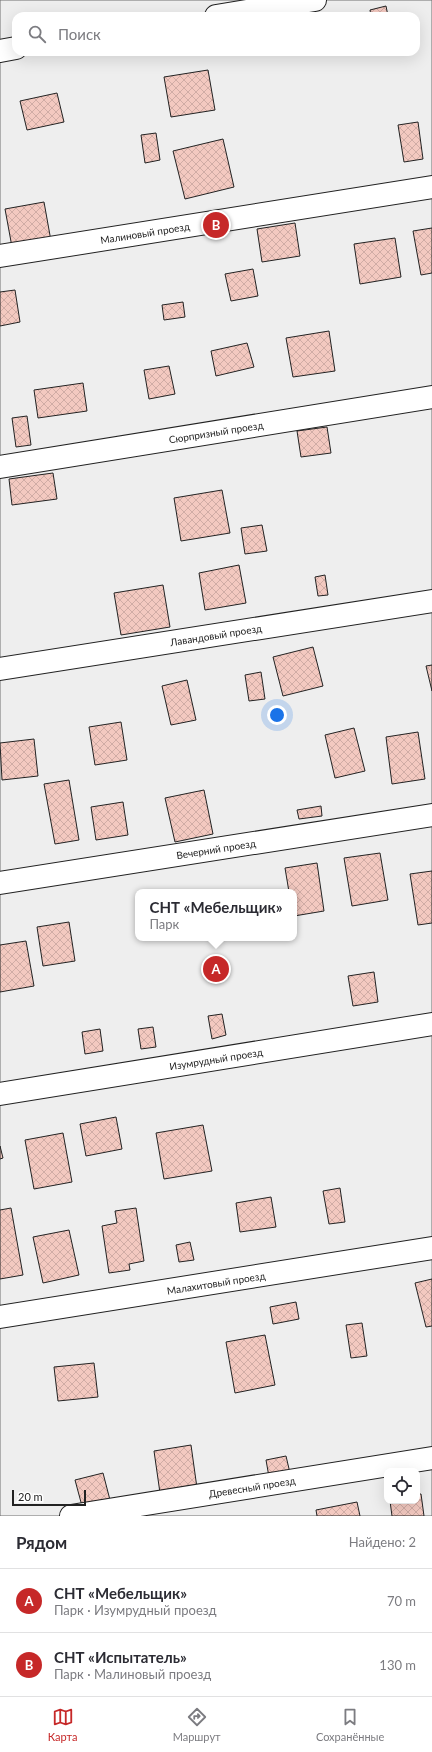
<!DOCTYPE html>
<html lang="ru">
<head>
<meta charset="utf-8">
<style>
	:root { --surface:#fff; --page:#f7f7f7; --text:#2b2b33; --muted:#7c7c81; --line:#e1e1e2; --accent:#c62828 }
	body { margin:0; font-family:Lato,sans-serif; background:var(--page); color:var(--text) }
	.controls { position:absolute; right:12px; bottom:12px; display:grid; overflow:hidden; border-radius:8px; box-shadow:0 4px 16px #0002 }
	.controls button { width:36px; height:36px; display:grid; place-items:center; padding:0; border:0; border-bottom:1px solid var(--line); background:var(--surface); color:var(--text); font:20px sans-serif }
	.scale { position:absolute; left:12px; bottom:10px; width:74px; box-sizing:border-box; padding-left:4px; border:2px solid #222; border-top:0; font-size:11px; line-height:14px; white-space:nowrap; color:#222; -webkit-text-stroke:3px #fff; paint-order:stroke }
	.you { position:absolute; left:277px; top:715px; width:14px; height:14px; margin:-10px; border:3px solid #fff; border-radius:50%; background:#1a73e8; box-shadow:0 0 0 6px #1a73e833 }
	.badge { display:grid; place-items:center; width:26px; height:26px; border-radius:50%; background:var(--accent); color:#fff; font-size:13px; font-weight:700 }
	.pin { position:absolute; translate:-50% -50%; border:2px solid #fff; box-shadow:0 1px 4px #0006 }
	.popup { position:absolute; left:135px; top:889px; width:162px; height:52px; box-sizing:border-box; display:grid; place-content:center; border-radius:8px; background:var(--surface); filter:drop-shadow(0 1px 3px #0005); font-size:13px; white-space:nowrap; color:var(--muted) }
	.popup b { font-size:15px; color:var(--text) }
	.popup::after { content:''; position:absolute; left:50%; top:100%; margin-left:-8px; border:8px solid transparent; border-top-color:var(--surface) }
	.list { margin:0; padding:0; list-style:none }
	h2 { display:flex; justify-content:space-between; align-items:center; height:52px; margin:0; padding:0 16px; font-size:17px }
	h2 small { font-size:13px; font-weight:400; color:var(--muted) }
	.list li { display:grid; grid-template-columns:26px 1fr auto; gap:12px; align-items:center; box-sizing:border-box; height:64px; padding:0 16px; border-top:1px solid var(--line) }
	.list b { display:block; font-size:15px; white-space:nowrap }
	.list p { margin:0; font-size:13px; white-space:nowrap; color:var(--muted) }
	.list em { font-size:13px; font-style:normal; color:var(--muted) }
	.icon { flex:none; width:22px; height:22px; fill:none; stroke:currentColor; stroke-width:2; stroke-linecap:round; stroke-linejoin:round }
	.map { position:relative; flex:none; width:432px; height:1516px; overflow:hidden }
	.search { position:absolute; background:var(--surface); box-shadow:0 4px 16px #0002; left:12px; right:12px; top:12px; height:44px; display:flex; align-items:center; gap:10px; box-sizing:border-box; padding:0 14px; border-radius:12px; color:var(--muted); font-size:15px }
	.sheet { height:180px; background:var(--surface) }
	nav { display:flex; justify-content:space-around; align-items:center; box-sizing:border-box; height:56px; border-top:1px solid var(--line); background:var(--surface); font-size:11px; color:var(--muted) }
	nav a { display:grid; justify-items:center; gap:2px }
	nav .on { color:var(--accent) }
	.map>svg:first-child { display:block }
	.garden { fill:#eee; stroke:#6f6f6f; fill-rule:evenodd }
	.building { fill:url(#building-cross-hatch); stroke:#222 }
	.lines { fill:none; stroke-linecap:round; stroke-linejoin:round }
	.street-casing { stroke:#222; stroke-width:24 }
	.street { stroke:#fff; stroke-width:22 }
	.labels { text-anchor:middle; dominant-baseline:central; stroke-width:3; stroke-linejoin:round; paint-order:stroke }
	.street-label { font-size:10px; fill:#222; stroke:#fff }
</style>
</head>
<body>
<div class="map">
<svg width="432" height="1516" viewBox="0 0 432 1516">
	<defs>
		<pattern id="building-cross-hatch" width="8" height="8" patternUnits="userSpaceOnUse"><rect width="8" height="8" fill="#f3c9c0"/><path d="M0 0l8 8M0 8l8-8" fill="none" stroke="#d0aca5"/></pattern>
	</defs>
	<rect width="100%" height="100%" fill="#fff"/>
	<path class="garden" d="M 0,0 L 432,0 L 432,1516 L 0,1516 ZM 16,16 L 416,16 L 416,52 L 16,52 ZM 138,892 L 294,892 L 294,938 L 138,938 ZM 387,1471 L 417,1471 L 417,1501 L 387,1501 Z"/>
	<path class="building" d="M 386,6 L 388,16 L 371,16 L 370,10 Z
		M 208,70 L 215,110 L 171,117 L 164,77 Z
		M 57,93 L 64,122 L 27,130 L 20,101 Z
		M 418,122 L 423,159 L 404,162 L 398,125 Z
		M 156,133 L 160,160 L 145,163 L 141,135 Z
		M 223,139 L 234,187 L 185,199 L 173,151 Z
		M 44,202 L 51,241 L 12,247 L 5,209 Z
		M 295,223 L 300,256 L 262,262 L 257,229 Z
		M 432,228 L 432,273 L 421,275 L 413,231 Z
		M 395,238 L 401,277 L 360,284 L 354,244 Z
		M 253,269 L 258,296 L 231,301 L 225,274 Z
		M 15,290 L 20,322 L 0,326 L 0,292 Z
		M 183,302 L 185,317 L 164,320 L 162,305 Z
		M 329,331 L 335,371 L 293,377 L 286,338 Z
		M 247,343 L 254,367 L 216,376 L 211,351 Z
		M 169,366 L 175,394 L 149,399 L 144,370 Z
		M 83,383 L 87,411 L 38,418 L 34,390 Z
		M 27,416 L 31,445 L 16,447 L 12,418 Z
		M 327,427 L 331,453 L 301,457 L 297,431 Z
		M 53,473 L 57,499 L 12,505 L 9,479 Z
		M 222,490 L 230,533 L 181,541 L 174,498 Z
		M 262,525 L 267,551 L 245,554 L 241,528 Z
		M 239,565 L 246,603 L 205,610 L 199,573 Z
		M 325,575 L 328,595 L 318,596 L 315,577 Z
		M 163,585 L 170,627 L 121,635 L 114,593 Z
		M 313,647 L 323,686 L 283,696 L 273,657 Z
		M 432,665 L 432,691 L 426,666 Z
		M 261,672 L 265,699 L 249,701 L 245,675 Z
		M 187,680 L 196,720 L 171,725 L 162,686 Z
		M 121,722 L 127,760 L 95,765 L 89,727 Z
		M 354,728 L 365,771 L 335,778 L 325,735 Z
		M 418,732 L 425,779 L 392,784 L 386,737 Z
		M 34,739 L 38,776 L 2,780 L 0,743 Z
		M 69,780 L 79,840 L 55,844 L 44,784 Z
		M 204,790 L 213,834 L 175,842 L 165,798 Z
		M 123,802 L 128,835 L 96,840 L 91,807 Z
		M 321,806 L 322,816 L 299,819 L 297,810 Z
		M 380,853 L 388,900 L 352,906 L 344,858 Z
		M 317,863 L 324,911 L 294,916 L 294,892 L 289,892 L 285,868 Z
		M 432,871 L 432,923 L 418,925 L 410,874 Z
		M 69,922 L 75,961 L 43,966 L 37,927 Z
		M 26,941 L 34,986 L 0,992 L 0,945 Z
		M 374,972 L 378,1002 L 353,1006 L 348,976 Z
		M 222,1014 L 226,1035 L 212,1039 L 208,1016 Z
		M 153,1027 L 156,1047 L 141,1049 L 138,1029 Z
		M 100,1029 L 103,1051 L 85,1054 L 82,1032 Z
		M 116,1117 L 122,1149 L 86,1156 L 80,1124 Z
		M 203,1125 L 212,1171 L 164,1179 L 156,1133 Z
		M 63,1133 L 72,1182 L 34,1189 L 25,1140 Z
		M 0,1146 L 3,1158 L 0,1159 Z
		M 340,1188 L 345,1222 L 329,1224 L 323,1191 Z
		M 271,1197 L 276,1227 L 240,1232 L 236,1203 Z
		M 11,1208 L 23,1275 L 0,1279 L 0,1210 Z
		M 136,1208 L 144,1261 L 129,1264 L 130,1270 L 109,1273 L 102,1226 L 117,1223 L 115,1211 Z
		M 69,1230 L 79,1275 L 43,1283 L 33,1237 Z
		M 190,1242 L 194,1260 L 179,1262 L 176,1245 Z
		M 432,1279 L 432,1326 L 426,1327 L 415,1283 Z
		M 296,1302 L 299,1319 L 273,1324 L 270,1307 Z
		M 362,1323 L 367,1356 L 351,1358 L 346,1325 Z
		M 265,1335 L 275,1385 L 235,1393 L 226,1342 Z
		M 94,1363 L 98,1397 L 58,1401 L 54,1367 Z
		M 191,1445 L 197,1488 L 160,1493 L 154,1451 Z
		M 286,1456 L 290,1473 L 269,1477 L 266,1460 Z
		M 103,1473 L 110,1500 L 82,1506 L 75,1480 Z
		M 417,1494 L 421,1494 L 424,1516 L 392,1516 L 390,1501 L 417,1501 Z
		M 357,1502 L 360,1516 L 317,1516 L 316,1510 Z"/>
	<g class="lines">
		<g class="street-casing">
			<path id="street" d="M 216,16 L 315,0
				M 0,51 L 16,48
				M 0,256 L 432,187
				M 0,467 L 432,397
				M 0,669 L 432,601
				M 0,883 L 432,815
				M 0,1094 L 432,1024
				M 0,1317 L 432,1248
				M 71,1516 L 432,1458"/>
		</g>
		<use href="#street" class="street"/>
	</g>
	<g class="labels">
		<g class="street-label">
			<text transform="translate(145 233) rotate(-9)">Малиновый проезд</text>
			<text transform="translate(216 432) rotate(-9)">Сюрпризный проезд</text>
			<text transform="translate(216 635) rotate(-9)">Лавандовый проезд</text>
			<text transform="translate(216 849) rotate(-9)">Вечерний проезд</text>
			<text transform="translate(216 1059) rotate(-9)">Изумрудный проезд</text>
			<text transform="translate(216 1283) rotate(-9)">Малахитовый проезд</text>
			<text transform="translate(252 1487) rotate(-9)">Древесный проезд</text>
		</g>
	</g>
</svg>
<div class="controls">
<button><svg class="icon" aria-label="locate" viewBox="0 0 24 24"><circle cx="12" cy="12" r="6"/><path d="M12 2v4M12 18v4M2 12h4M18 12h4"/></svg></button>
</div>
<div class="scale">20 m</div>
<div class="you"></div>
<div class="pin badge" style="left:216px;top:969px">A</div>
<div class="popup"><b>СНТ «Мебельщик»</b>Парк</div>
<div class="pin badge" style="left:216px;top:225px">B</div>
<div class="search"><svg class="icon" aria-label="search" viewBox="0 0 24 24"><circle cx="10" cy="10" r="6"/><path d="M15 15l6 6"/></svg>Поиск</div>
</div>
<section class="sheet">
<h2>Рядом<small>Найдено: 2</small></h2>
<ul class="list">
<li><span class="badge">A</span><div><b>СНТ «Мебельщик»</b><p>Парк · Изумрудный проезд</p></div><em>70 m</em></li>
<li><span class="badge">B</span><div><b>СНТ «Испытатель»</b><p>Парк · Малиновый проезд</p></div><em>130 m</em></li>
</ul>
</section>
<nav>
<a class="on"><svg class="icon" aria-label="map" viewBox="0 0 24 24"><path d="M3 6l6-2 6 2 6-2v14l-6 2-6-2-6 2zM9 4v14M15 6v14"/></svg>Карта</a>
<a><svg class="icon" aria-label="directions" viewBox="0 0 24 24"><path d="M12 3l9 9-9 9-9-9zM9 14v-3h6M13 9l2 2-2 2"/></svg>Маршрут</a>
<a><svg class="icon" aria-label="saved" viewBox="0 0 24 24"><path d="M7 4h10v16l-5-4-5 4z"/></svg>Сохранённые</a>
</nav>
</body>
</html>
